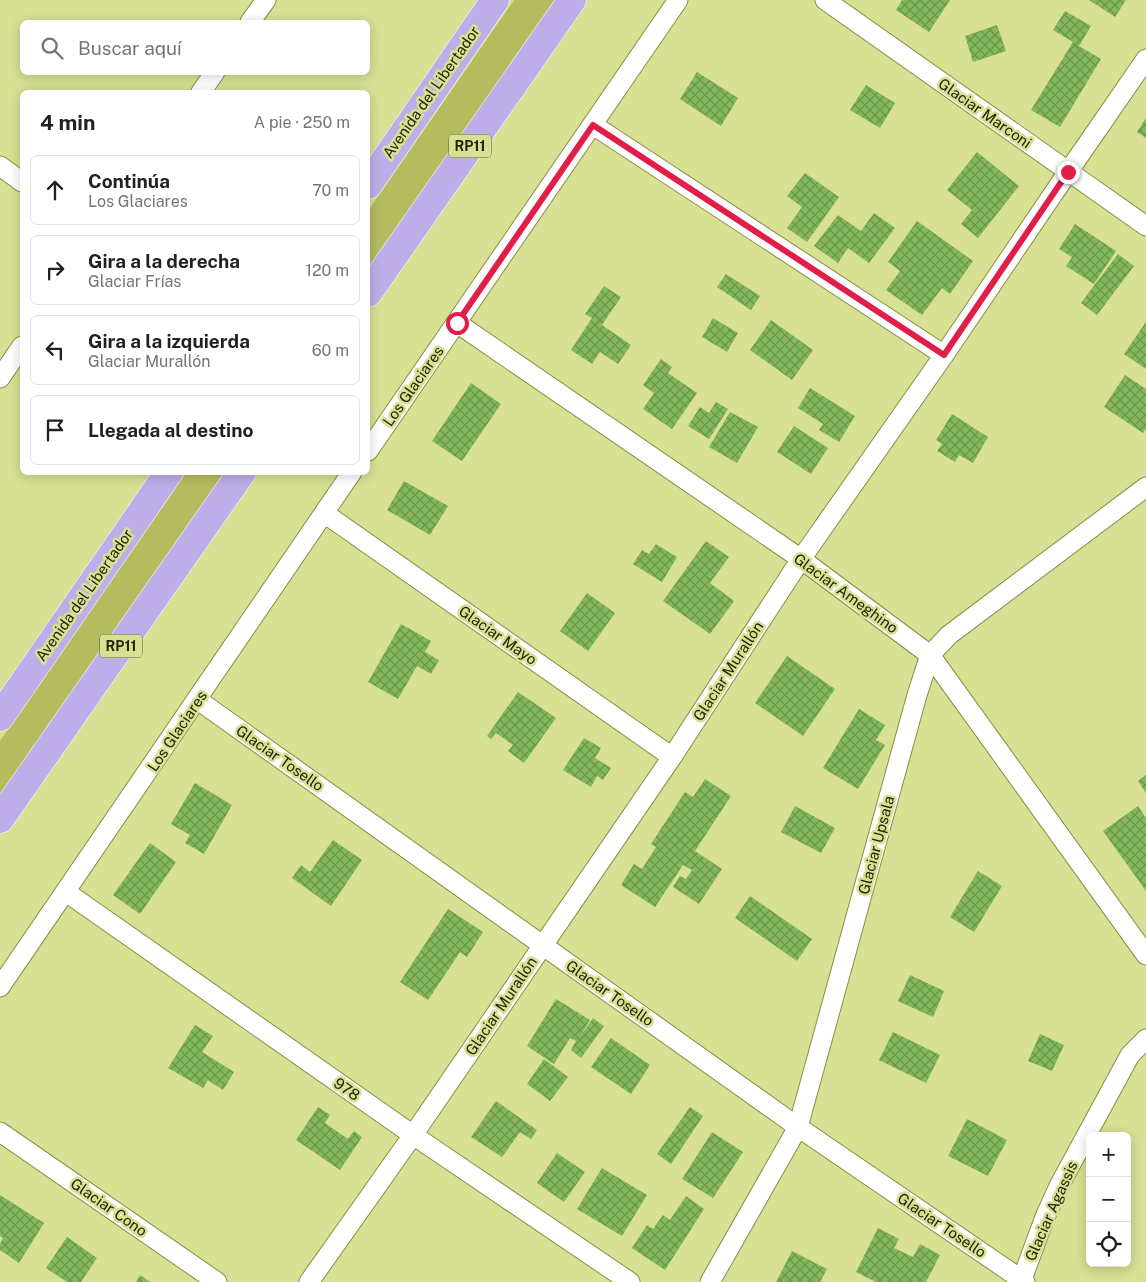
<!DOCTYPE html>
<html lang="es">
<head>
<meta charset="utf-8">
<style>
	:root { --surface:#fff; --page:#f6f6f6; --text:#202124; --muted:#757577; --line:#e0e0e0 }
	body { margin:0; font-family:"Public Sans",sans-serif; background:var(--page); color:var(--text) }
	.controls { position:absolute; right:15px; bottom:15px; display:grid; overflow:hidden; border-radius:8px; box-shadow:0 2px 12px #0003 }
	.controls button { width:45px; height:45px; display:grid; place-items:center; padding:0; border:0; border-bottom:1px solid var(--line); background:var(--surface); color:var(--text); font:25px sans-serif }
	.stop { position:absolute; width:15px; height:15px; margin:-11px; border:4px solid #e11d48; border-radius:50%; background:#fff }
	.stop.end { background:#e11d48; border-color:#fff; box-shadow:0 1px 5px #0008 }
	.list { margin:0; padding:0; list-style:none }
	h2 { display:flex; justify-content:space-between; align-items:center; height:65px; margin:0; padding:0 20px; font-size:21px }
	h2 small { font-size:16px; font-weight:400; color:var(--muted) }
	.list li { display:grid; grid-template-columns:32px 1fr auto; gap:15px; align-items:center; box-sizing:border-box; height:70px; margin:0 10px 10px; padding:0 10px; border:1px solid var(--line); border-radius:8px }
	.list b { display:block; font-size:19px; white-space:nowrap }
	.list p { margin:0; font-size:16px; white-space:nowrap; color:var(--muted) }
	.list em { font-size:16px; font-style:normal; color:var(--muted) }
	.icon { flex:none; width:28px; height:28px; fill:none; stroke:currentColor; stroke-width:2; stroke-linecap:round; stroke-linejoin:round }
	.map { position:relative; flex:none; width:1146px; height:1282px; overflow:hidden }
	.search { position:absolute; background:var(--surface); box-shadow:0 2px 12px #0003; left:20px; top:20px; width:350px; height:55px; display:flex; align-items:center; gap:12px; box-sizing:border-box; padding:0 18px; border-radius:8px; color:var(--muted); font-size:19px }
	.panel { position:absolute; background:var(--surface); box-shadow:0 2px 12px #0003; left:20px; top:90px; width:350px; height:385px; border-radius:8px }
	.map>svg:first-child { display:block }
	.green { fill:#b4bc5e }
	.building { fill:url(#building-cross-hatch) }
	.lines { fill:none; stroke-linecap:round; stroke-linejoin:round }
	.street-casing { stroke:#888f44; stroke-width:21 }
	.primary-casing { stroke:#fff; stroke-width:29 }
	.street { stroke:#fff; stroke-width:19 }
	.primary { stroke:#bdaee9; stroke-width:28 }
	.route { stroke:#e11d48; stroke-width:6 }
	.labels { text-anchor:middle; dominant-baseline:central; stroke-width:5; stroke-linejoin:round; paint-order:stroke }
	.shield { fill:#d8e093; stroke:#595c30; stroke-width:1 }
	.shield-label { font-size:14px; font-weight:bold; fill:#222405 }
	.street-label { font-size:15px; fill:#222405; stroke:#d8e093 }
</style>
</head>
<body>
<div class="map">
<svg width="1146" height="1282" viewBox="0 0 1146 1282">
	<defs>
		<pattern id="building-cross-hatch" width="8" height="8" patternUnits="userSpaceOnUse" patternTransform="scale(1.25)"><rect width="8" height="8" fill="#83b85d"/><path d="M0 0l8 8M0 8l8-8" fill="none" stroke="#6b954b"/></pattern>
	</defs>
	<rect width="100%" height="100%" fill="#d8e093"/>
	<path class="green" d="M 514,0 L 555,0 L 368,269 L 368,211 Z
		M 186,473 L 225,473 L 0,795 L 0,741 Z"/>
	<path class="building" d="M 902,0 L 950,0 L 929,32 L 896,10 Z
		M 1089,0 L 1126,0 L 1115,17 Z
		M 1065,11 L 1091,26 L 1079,46 L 1101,59 L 1060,127 L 1031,110 L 1073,42 L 1053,30 Z
		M 997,25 L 1006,51 L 973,62 L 965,36 Z
		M 697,72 L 738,98 L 721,126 L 680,99 Z
		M 866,85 L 895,103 L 880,128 L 850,110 Z
		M 1146,118 L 1146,138 L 1137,132 Z
		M 977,152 L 1019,186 L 978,238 L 961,224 L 972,210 L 947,190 Z
		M 805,173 L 839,197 L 807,242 L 787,228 L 802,207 L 787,196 Z
		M 874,213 L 895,228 L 869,263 L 848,248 L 838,263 L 814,246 L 838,215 L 861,231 Z
		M 917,221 L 973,261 L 950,294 L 942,288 L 922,315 L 886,290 L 900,271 L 888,262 Z
		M 1075,224 L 1116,251 L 1094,284 L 1066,266 L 1072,257 L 1059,249 Z
		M 1118,254 L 1134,266 L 1097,315 L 1081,303 Z
		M 726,274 L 760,296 L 751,310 L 717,287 Z
		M 604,286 L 621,297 L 602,325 L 631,345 L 618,364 L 600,352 L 592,364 L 571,350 L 592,318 L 585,314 Z
		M 713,318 L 738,333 L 727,352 L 702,337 Z
		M 771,320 L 813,350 L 792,380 L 750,350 Z
		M 1146,322 L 1146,369 L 1124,354 Z
		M 661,359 L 672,367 L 668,373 L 697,393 L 672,429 L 643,409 L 654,393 L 643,385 Z
		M 1125,375 L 1146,389 L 1146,429 L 1143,433 L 1104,407 Z
		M 471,383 L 501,404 L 462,461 L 432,441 Z
		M 810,388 L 855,416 L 839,442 L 819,430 L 823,424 L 798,408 Z
		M 716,402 L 728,409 L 709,439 L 688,426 L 700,407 L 709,413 Z
		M 730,412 L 758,427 L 737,463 L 709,447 Z
		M 952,414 L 988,437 L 973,463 L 959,455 L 955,462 L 937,451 L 942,444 L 936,440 Z
		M 794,426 L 828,448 L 811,474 L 777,452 Z
		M 404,481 L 448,506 L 430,535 L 387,510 Z
		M 706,541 L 729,557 L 710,583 L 734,601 L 710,634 L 663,601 Z
		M 656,544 L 677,557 L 662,582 L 633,564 L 642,550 L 649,554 Z
		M 587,593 L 615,613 L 588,651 L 560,631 Z
		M 401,624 L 431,641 L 425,652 L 439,660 L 431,674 L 417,666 L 398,699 L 368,682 Z
		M 787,656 L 835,689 L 803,736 L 755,703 Z
		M 518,692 L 556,718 L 524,763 L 508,751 L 513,745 L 496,733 L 491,739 L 487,736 Z
		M 859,709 L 885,725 L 876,740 L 885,745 L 858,789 L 823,768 Z
		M 584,738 L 601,748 L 595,758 L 611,768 L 603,780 L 597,776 L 591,787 L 563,770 Z
		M 1146,775 L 1146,793 L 1138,781 Z
		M 705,779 L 731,796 L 695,851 L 722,869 L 699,904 L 673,887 L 680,876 L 686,879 L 692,870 L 683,865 L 655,907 L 621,885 L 634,864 L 642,869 L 656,847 L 651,844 L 685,792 L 693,797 Z
		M 195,783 L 232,805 L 204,854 L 185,843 L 190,835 L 171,824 Z
		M 795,806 L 835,828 L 821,853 L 781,832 Z
		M 1138,806 L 1146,818 L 1146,891 L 1103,831 Z
		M 333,840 L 362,860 L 331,906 L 292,878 L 301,865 L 310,872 Z
		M 150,843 L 176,862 L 140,914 L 113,895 Z
		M 978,871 L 1002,886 L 974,932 L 950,917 Z
		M 750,896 L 812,939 L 797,961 L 735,918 Z
		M 448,909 L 483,932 L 467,957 L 460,952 L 428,1000 L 400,982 Z
		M 910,975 L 944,991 L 933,1017 L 898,1001 Z
		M 556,999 L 590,1020 L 580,1037 L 593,1018 L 604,1026 L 581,1058 L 571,1050 L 576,1041 L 570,1038 L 554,1064 L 527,1046 Z
		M 195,1025 L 213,1036 L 202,1052 L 234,1072 L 223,1090 L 208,1080 L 203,1088 L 168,1068 Z
		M 893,1032 L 940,1055 L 926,1083 L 879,1060 Z
		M 1040,1034 L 1064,1045 L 1052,1071 L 1028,1061 Z
		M 611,1038 L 650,1065 L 631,1094 L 591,1067 Z
		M 544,1059 L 568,1077 L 550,1101 L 527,1084 Z
		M 496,1101 L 537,1130 L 531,1139 L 520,1132 L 502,1157 L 471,1137 Z
		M 318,1107 L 330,1115 L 325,1123 L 348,1139 L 354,1131 L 362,1137 L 340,1170 L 296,1140 Z
		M 690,1107 L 703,1116 L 671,1164 L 657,1154 Z
		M 967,1119 L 1007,1140 L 988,1176 L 948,1156 Z
		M 712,1132 L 743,1152 L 713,1198 L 682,1179 Z
		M 557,1153 L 585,1172 L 564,1202 L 537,1183 Z
		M 602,1168 L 647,1195 L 622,1236 L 577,1209 Z
		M 0,1195 L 44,1223 L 19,1263 L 0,1250 L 0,1244 L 3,1238 L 0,1236 Z
		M 686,1196 L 704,1209 L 665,1270 L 632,1248 L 647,1225 L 653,1229 L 663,1215 L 670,1220 Z
		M 878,1228 L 899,1239 L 894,1248 L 913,1257 L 920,1244 L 940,1255 L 926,1282 L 876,1282 L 856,1272 Z
		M 67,1237 L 97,1258 L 81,1282 L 67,1282 L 46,1268 Z
		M 792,1251 L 827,1269 L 820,1282 L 776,1282 Z
		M 140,1275 L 150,1282 L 136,1282 Z"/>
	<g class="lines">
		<g class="street-casing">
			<path id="street" d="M 825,0 L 1146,226
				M 250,22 L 266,0
				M 201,92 L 215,72
				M 593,125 L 944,355
				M 0,166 L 22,182
				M 457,323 L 801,559 L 930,655 L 1146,955
				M 0,378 L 22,346
				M 368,451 L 678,0
				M 324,513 L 672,757
				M 198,700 L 798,1127 L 1025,1282
				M 66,892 L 413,1135 L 630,1282
				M 0,987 L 352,472
				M 0,1132 L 217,1282
				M 309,1282 L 413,1135 L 672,757 L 801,559 L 944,355 L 1068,172 L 1146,59
				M 710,1282 L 798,1127 L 917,695 L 930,655 L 949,635 L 1146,487
				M 1021,1282 L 1045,1217 L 1059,1186 L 1130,1055 L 1146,1039"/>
		</g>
		<g class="primary-casing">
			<path id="primary" d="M 368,185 L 495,0
				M 368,293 L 572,0
				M 0,717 L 169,472
				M 0,819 L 242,472"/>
		</g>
		<use href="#street" class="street"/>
		<use href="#primary" class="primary"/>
	</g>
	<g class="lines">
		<path class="route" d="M 457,323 L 593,125 L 944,355 L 1068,172"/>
	</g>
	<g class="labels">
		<g class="shield">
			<rect x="449" y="134.5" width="42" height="23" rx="4"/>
			<rect x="100" y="634.5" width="42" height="23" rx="4"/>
		</g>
		<g class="shield-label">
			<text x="470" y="146">RP11</text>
			<text x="121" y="646">RP11</text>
		</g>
		<g class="street-label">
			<text transform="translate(431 92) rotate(-55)">Avenida del Libertador</text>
			<text transform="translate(985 113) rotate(35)">Glaciar Marconi</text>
			<text transform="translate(413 386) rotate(-55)">Los Glaciares</text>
			<text transform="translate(846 593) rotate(36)">Glaciar Ameghino</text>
			<text transform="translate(84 595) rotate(-55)">Avenida del Libertador</text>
			<text transform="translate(498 635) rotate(35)">Glaciar Mayo</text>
			<text transform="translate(728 671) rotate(-57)">Glaciar Murallón</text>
			<text transform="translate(177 731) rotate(-56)">Los Glaciares</text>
			<text transform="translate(280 758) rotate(35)">Glaciar Tosello</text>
			<text transform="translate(876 845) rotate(-75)">Glaciar Upsala</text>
			<text transform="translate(610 993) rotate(35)">Glaciar Tosello</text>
			<text transform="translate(501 1006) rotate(-56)">Glaciar Murallón</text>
			<text transform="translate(347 1089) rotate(35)">978</text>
			<text transform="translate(109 1207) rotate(35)">Glaciar Cono</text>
			<text transform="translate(1051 1211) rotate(-66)">Glaciar Agassis</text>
			<text transform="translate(942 1225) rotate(34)">Glaciar Tosello</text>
		</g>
	</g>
</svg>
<div class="controls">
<button>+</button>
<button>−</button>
<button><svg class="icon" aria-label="locate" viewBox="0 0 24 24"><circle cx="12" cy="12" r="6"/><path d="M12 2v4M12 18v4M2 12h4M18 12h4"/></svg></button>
</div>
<div class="stop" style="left:457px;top:323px"></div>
<div class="stop end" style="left:1068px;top:172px"></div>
<div class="search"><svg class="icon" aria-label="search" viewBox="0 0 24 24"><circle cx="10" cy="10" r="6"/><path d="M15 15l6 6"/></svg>Buscar aquí</div>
<section class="panel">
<h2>4 min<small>A pie · 250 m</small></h2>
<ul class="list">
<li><svg class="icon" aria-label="ahead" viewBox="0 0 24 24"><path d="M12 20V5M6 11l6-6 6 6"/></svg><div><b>Continúa</b><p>Los Glaciares</p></div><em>70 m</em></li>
<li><svg class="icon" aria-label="right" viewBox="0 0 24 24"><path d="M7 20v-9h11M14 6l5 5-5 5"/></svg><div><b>Gira a la derecha</b><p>Glaciar Frías</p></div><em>120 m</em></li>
<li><svg class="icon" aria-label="left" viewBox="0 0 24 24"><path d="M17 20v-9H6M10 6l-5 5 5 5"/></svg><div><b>Gira a la izquierda</b><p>Glaciar Murallón</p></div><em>60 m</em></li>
<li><svg class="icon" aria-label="arrive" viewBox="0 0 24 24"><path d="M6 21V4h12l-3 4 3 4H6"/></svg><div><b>Llegada al destino</b></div></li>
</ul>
</section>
</div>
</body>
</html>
